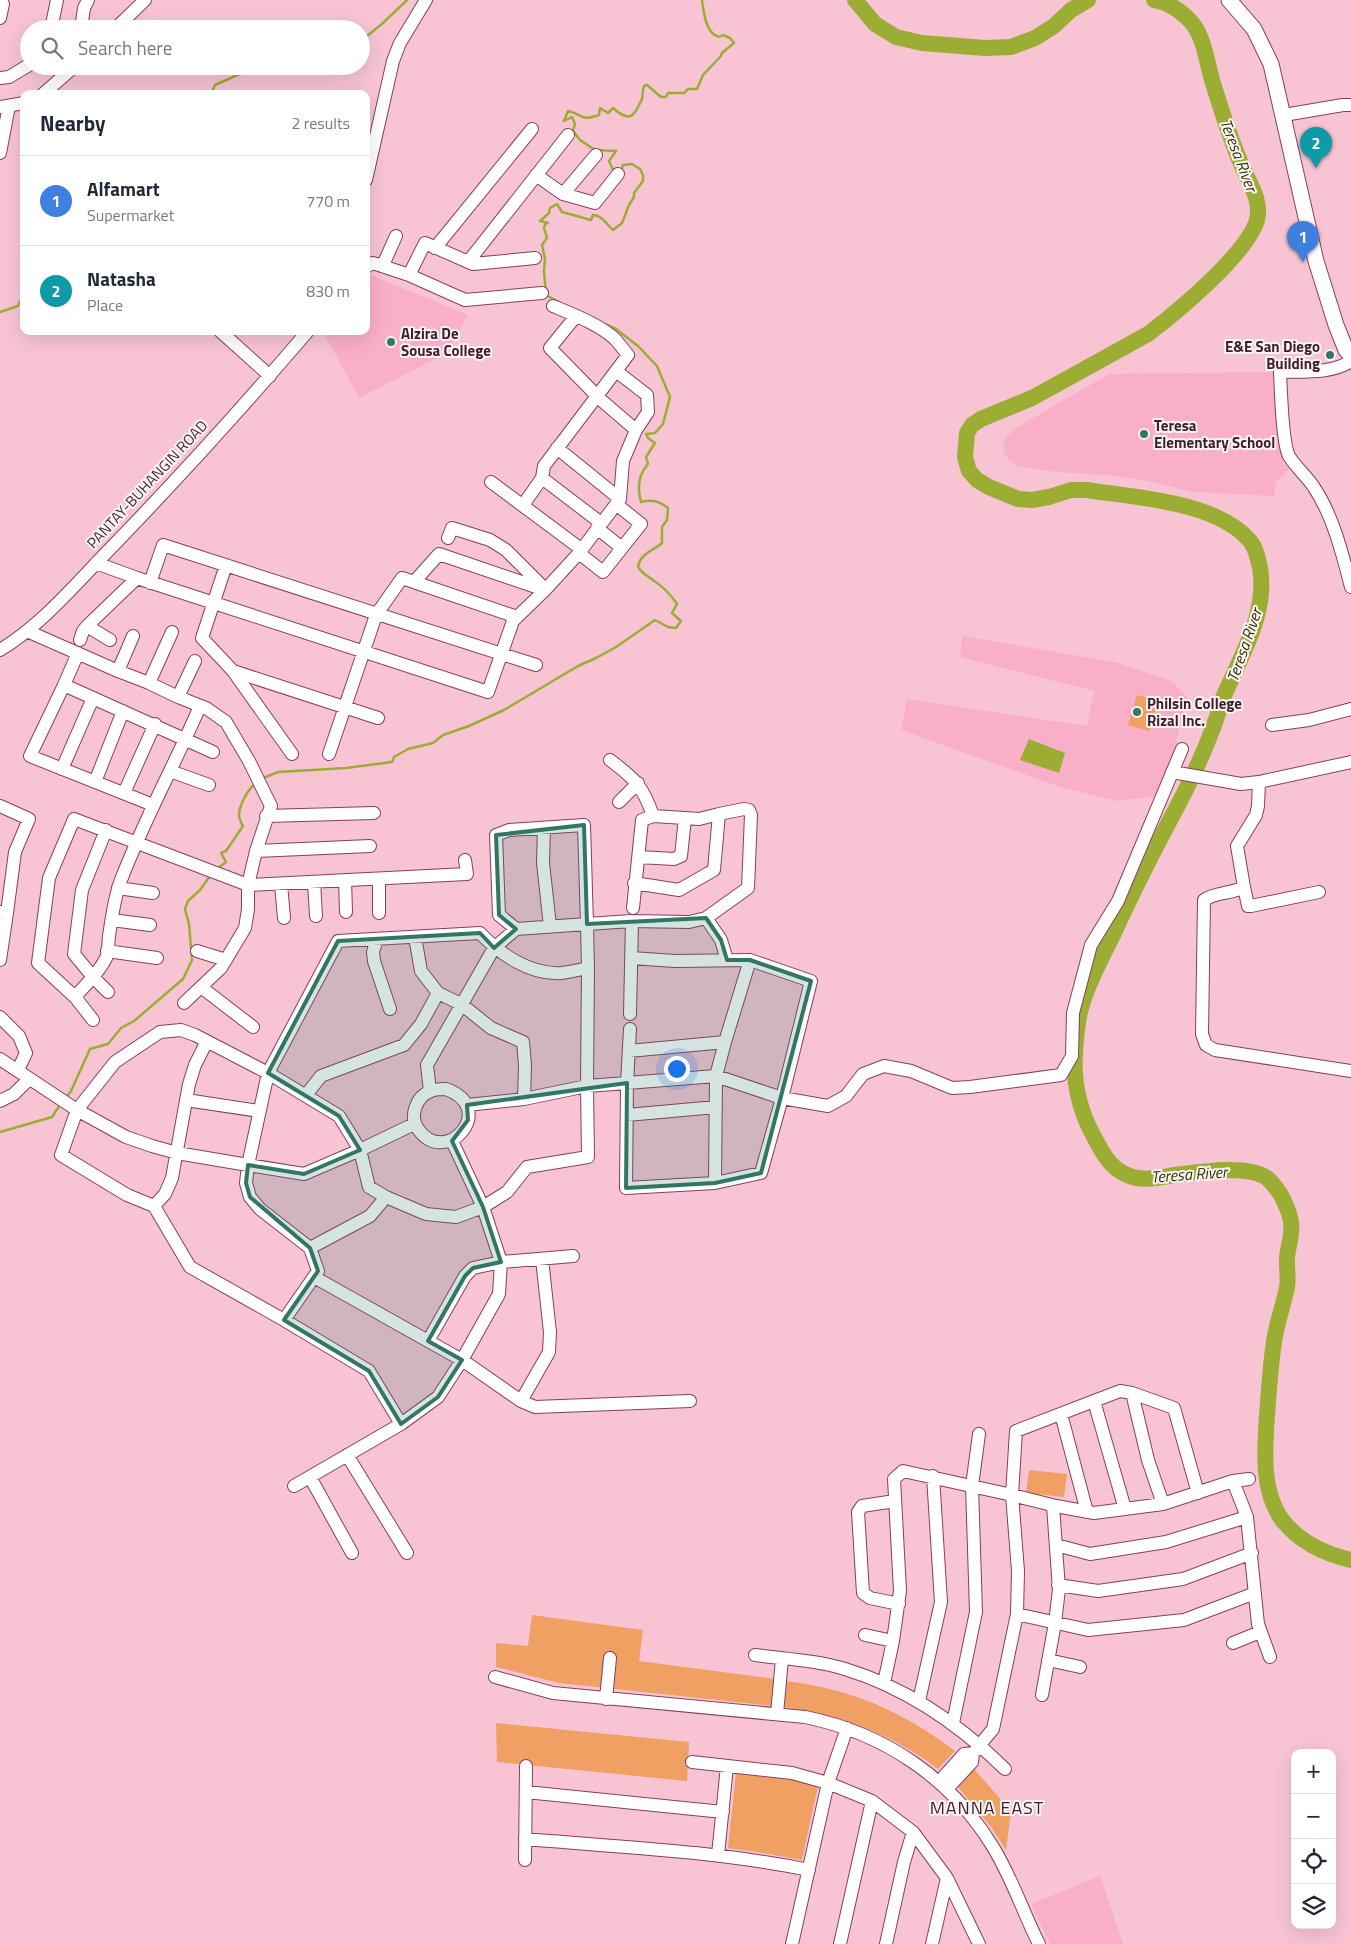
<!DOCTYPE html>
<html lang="en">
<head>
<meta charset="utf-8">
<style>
	:root { --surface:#fff; --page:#f2f2f3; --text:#1f2937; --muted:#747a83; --line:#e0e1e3; --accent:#7c3aed }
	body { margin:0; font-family:"Titillium Web",sans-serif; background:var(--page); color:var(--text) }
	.controls { position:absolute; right:15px; bottom:15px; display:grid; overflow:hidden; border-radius:10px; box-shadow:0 5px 20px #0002 }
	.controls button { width:45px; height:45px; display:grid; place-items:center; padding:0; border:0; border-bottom:1px solid var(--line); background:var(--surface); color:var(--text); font:25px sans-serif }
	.you { position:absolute; left:676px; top:1068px; width:18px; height:18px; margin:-12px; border:4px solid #fff; border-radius:50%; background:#1a73e8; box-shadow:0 0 0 8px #1a73e833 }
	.badge { display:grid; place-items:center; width:32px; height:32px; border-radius:50%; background:var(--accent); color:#fff; font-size:16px; font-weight:700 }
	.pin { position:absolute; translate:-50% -41px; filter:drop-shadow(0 1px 2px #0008) }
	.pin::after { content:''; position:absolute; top:26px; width:18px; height:15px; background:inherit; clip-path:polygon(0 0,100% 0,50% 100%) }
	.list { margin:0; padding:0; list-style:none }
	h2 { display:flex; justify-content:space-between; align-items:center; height:65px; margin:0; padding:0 20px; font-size:21px }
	h2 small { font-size:16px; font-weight:400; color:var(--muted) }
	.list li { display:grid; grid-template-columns:32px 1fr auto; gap:15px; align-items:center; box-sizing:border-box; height:90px; padding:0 20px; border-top:1px solid var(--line) }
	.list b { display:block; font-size:19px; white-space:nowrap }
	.list p { margin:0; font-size:16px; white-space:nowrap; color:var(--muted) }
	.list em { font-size:16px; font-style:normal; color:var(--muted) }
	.icon { flex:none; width:28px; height:28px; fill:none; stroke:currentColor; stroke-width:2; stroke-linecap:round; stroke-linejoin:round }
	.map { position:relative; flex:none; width:1351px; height:1944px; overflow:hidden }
	.search { position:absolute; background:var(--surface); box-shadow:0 5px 20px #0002; left:20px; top:20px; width:350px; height:55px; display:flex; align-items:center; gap:12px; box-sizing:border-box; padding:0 18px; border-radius:28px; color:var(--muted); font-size:19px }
	.panel { position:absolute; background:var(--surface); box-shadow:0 5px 20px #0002; left:20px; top:90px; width:350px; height:245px; border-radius:10px }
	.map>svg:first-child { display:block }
	.built { fill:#f9afc8 }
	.green { fill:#efa062 }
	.water { fill:#9bae33 }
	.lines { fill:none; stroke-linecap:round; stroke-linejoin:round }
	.stream { stroke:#9bae33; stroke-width:2.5 }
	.river { stroke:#9bae33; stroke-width:16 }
	.minor-casing { stroke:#873f5b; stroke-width:14 }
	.major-casing { stroke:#873f5b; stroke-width:17 }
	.minor { stroke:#fff; stroke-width:12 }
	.major { stroke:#fff; stroke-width:15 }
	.marked { fill:#337668; fill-opacity:0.2; stroke:#337668; stroke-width:4; stroke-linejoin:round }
	.poi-dot { fill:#337668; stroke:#fcf3f5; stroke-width:2 }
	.labels { text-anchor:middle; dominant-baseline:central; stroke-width:4; stroke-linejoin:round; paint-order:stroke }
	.poi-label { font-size:15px; font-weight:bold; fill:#3f1f2b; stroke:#fcf3f5; text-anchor:start }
	.street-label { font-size:15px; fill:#3f1f2b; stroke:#fcf3f5 }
	.water-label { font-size:16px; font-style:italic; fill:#2f3603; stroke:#fcf3f5 }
	.quarter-label { font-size:18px; letter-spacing:1px; fill:#3f1f2b; stroke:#fcf3f5 }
</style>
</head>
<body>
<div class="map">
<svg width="1351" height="1944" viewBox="0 0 1351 1944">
	<rect width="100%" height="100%" fill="#f8c4d4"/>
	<path class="built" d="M 366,273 L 468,315 L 447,353 L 359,398 L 323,331 L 366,331 Z
		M 1275,372 L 1278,433 L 1283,463 L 1289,469 L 1276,482 L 1274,496 L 1192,492 L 1144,480 L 1106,475 L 1056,472 L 1018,466 L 1009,460 L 1004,453 L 1003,444 L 1007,436 L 1016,428 L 1109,374 Z
		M 962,636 L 1115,662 L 1172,681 L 1188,698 L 1176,740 L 1181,749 L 1157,796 L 1117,801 L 1057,786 L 901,730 L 907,699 L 1087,726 L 1094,691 L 960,657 Z
		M 1100,1876 L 1123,1944 L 1050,1944 L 1031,1904 Z"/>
	<path class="green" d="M 1137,695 L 1158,701 L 1149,731 L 1128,725 Z
		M 1029,1470 L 1067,1474 L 1064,1497 L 1026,1493 Z
		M 532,1615 L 643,1630 L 639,1661 L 775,1679 L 773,1706 L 559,1683 L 496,1667 L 496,1643 L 528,1646 Z
		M 786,1681 C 854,1690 900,1710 955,1751 L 938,1769 C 890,1733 843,1716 784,1707 Z
		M 496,1723 L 689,1742 L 687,1781 L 497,1762 Z
		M 974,1769 L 1011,1811 L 1006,1850 L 991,1827 L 958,1787 Z
		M 736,1773 L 793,1780 L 818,1786 L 802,1860 L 763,1853 L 728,1848 Z"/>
	<path class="water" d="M 1029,739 L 1065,753 L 1059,773 L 1020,760 Z"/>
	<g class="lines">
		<path class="stream" d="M 361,41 L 383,23 L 407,0
			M 211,94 L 215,85 L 251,69 L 269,66
			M 564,121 L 568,111 C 584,114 578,122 599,115 L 600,108 L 608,113 L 613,108 C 630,123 634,117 642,99 C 643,95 642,91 644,86 L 647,85 L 661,97 L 666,97 L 668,93 L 684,93 L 688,89 L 697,89 L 703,75 L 721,56 L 722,53 L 734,43 L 730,38 L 723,35 L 719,37 C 705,33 704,12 702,0
			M 564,121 L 572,117 L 575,124 L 573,131 L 580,140 L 595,150 L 616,151
			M 614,172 L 609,161 L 616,151
			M 557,301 L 546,295 L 544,271 L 545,259 L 542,245 L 547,238 L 544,228 L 546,223 L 548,223 L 540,221 L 549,213 L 550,208 L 557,204 L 562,212 L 591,220 L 593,215 C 602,215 606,224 613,230 L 622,223 L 629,205 L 634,197 L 634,193 L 643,181 L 643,175 L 640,169 L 632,164 L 623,165 L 621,171
			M 0,312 L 18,306 L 24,293
			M 261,779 L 278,772 L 346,768 L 392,762 L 394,757 L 408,749 L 433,743 L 443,735 L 469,726 L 504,710 L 578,666 L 596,658 L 616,647 L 655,620 L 668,627 L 676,628 L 681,621 L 672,613 L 677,604 C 671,595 662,586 653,580 C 647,575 641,574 638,566 C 641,553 653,551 662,543 L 662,527 L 667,520 L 668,508 C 659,501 652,499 641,502 C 637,488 638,475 648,464 L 646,457 L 655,443 L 648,438 L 646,434 L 655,433 L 663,424 L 670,397 L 657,366 L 638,346 L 616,329 L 605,324
			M 217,869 L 226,862 L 221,853 L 226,851 L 243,826 C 241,823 239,818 239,814 C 240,804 248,789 255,784
			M 65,1099 L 71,1091 L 90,1049 L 108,1044 L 121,1028 L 134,1021 L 183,979 L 192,960 L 189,924 L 185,909 L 188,901 L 200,890 L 210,876
			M 0,1132 L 52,1117 L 60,1105"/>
		<path class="river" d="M 855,0 L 875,24 L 896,37 L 922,43 L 985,48 L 1011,47 L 1035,38 L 1054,26 L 1071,10 L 1088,0
			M 1154,0 C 1168,2 1183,12 1192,23 C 1204,37 1207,63 1212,80 C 1221,109 1230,139 1242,166 C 1249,183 1262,200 1257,220 C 1247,254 1177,312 1148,334 L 1032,398 L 981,419 L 972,425 L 967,433 L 965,457 L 969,471 L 977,480 L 989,487 L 1018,499 L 1032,500 L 1049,497 L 1071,490 L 1087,490 C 1136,498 1216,501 1250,541 C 1256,548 1258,558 1260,568 C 1268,614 1240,657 1223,698 C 1219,710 1216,721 1211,733 C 1202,757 1190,782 1178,805 C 1155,848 1133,891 1113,935 C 1101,959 1088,983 1081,1008 C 1077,1022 1076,1037 1075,1052 C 1073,1081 1079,1109 1093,1135 C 1101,1150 1109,1167 1125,1174 C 1141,1182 1157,1178 1174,1175 C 1198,1172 1247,1164 1267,1178 C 1273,1183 1277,1189 1281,1195 C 1285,1203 1290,1213 1291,1222 C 1293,1235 1288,1245 1287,1258 C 1286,1267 1289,1277 1287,1287 C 1284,1303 1278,1319 1275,1336 C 1271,1358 1270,1379 1268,1401 C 1266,1439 1258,1488 1283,1521 C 1300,1542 1325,1554 1351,1560"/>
		<g class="minor-casing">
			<path id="minor" d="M 0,18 L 3,4 L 0,0
				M 51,29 L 57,0
				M 81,29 L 84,8 L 88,0
				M 115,29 L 145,0
				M 0,78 L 9,77 L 29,65
				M 43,94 L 75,66
				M 0,107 L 24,103
				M 1284,115 L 1343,105 L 1351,105
				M 0,153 L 9,106
				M 536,175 L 563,194 L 595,203 L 618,174
				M 366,180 L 393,61 L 400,43 L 426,0
				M 563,194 L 596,155
				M 435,248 L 532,129
				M 468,262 L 568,135
				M 383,265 L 396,236
				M 366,267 L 373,263 L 409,275 L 465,300 L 542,293
				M 409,275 L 425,243 L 473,264 L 535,258
				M 576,316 L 550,348 L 601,400 L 636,430
				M 220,331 L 270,376
				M 1351,361 C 1332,374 1303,371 1280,372 C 1281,390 1282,442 1289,456 C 1296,468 1308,477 1315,489 C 1333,516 1343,556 1351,587
				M 557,448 L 620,499
				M 542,478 L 601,523
				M 491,482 L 581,549
				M 523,505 L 542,478 L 544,466 L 628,355 C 624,350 620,345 616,340 C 601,325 572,314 553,306
				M 597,528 L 622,548
				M 448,538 L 452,528 L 490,540 L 506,550 L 544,588
				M 579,553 L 603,572 L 641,524 L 616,504
				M 96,563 L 137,578 L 488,692 L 513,621 L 545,590 L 579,553 L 620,499 L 623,461 L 636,430 L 648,412 L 647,395 L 616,371
				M 226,565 L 202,638 L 233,671 L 292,754
				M 414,582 L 439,554 L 545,590
				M 150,583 L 163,545 L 536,665
				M 87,626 L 110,640
				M 27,631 L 118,671
				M 133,636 L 118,671 L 149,683 L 172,632
				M 80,640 L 83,631 L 87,626 L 137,578
				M 0,650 C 41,625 73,587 106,553 C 176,481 243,407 308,331
				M 233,671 L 378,718
				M 149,683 L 178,697
				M 64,685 L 78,653
				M 200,706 C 175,764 144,820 121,880 C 114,898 112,917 109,936 C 108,943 109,952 106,958 C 99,973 85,985 75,997 L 38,963 L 49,878 L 74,819 L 248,885 L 467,874 L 465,860
				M 1272,725 L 1309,720 L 1351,709
				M 329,754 L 376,615 L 402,578 L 517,617
				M 610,760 C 635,779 643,786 653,816
				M 1351,762 L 1259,782 L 1258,806 L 1256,815 L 1237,846 L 1244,887 C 1232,894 1215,892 1204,900 L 1202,1034 L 1206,1045 L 1215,1050 L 1351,1071
				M 62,769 L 93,698
				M 170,771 L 209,785
				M 1172,772 L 1241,784 L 1259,782
				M 95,782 L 123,711
				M 124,793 L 155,724
				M 619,802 L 638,783
				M 153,805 L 30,756 L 64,685 L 213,752
				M 0,806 L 29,819 L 15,852 L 7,913 L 0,912
				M 266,816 L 374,813
				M 685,818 L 699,819 L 719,814
				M 584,825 L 587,924 L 516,929 L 499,915 L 496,835 L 509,830 Z
				M 544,828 L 543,863 L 550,926
				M 106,830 L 82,890 L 74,954 L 93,977 L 108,992
				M 256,851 L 370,846
				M 345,880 L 346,912
				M 314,882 L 316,916
				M 281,884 L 284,918
				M 1244,887 L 1248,906 L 1251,906 L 1319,892
				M 118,888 L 153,893
				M 633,908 L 642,820 L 653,816 L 685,818 L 681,856 L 674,859 L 639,857
				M 379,913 L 379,879
				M 706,918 L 721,940 L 727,960
				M 112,920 L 150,925
				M 415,937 L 421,971 L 438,993 L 461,1004 L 491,1028 L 523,1042 L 525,1065 L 524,1099
				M 377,939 L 373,952 L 374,961 L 390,1009
				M 107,951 L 157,958
				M 197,951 L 226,960
				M 0,960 L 7,913
				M 750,960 L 811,981 L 782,1098 L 761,1173 L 715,1183 L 716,1076 L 782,1098 L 828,1106 L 846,1096 L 863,1074 L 884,1066 L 911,1071 L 952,1088 L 970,1087 L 1061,1075 L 1072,1056 L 1073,1013 L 1091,945 L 1118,901 L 1182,749
				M 588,968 L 587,1086 L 627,1083 L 630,1029
				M 201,987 L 253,1027
				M 75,997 L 93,1020
				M 184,1003 L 221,968 L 245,928 L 248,909 L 248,885 L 256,851 L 271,806 L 249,761 L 226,722 L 206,708 L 178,697 L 195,661
				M 630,1014 L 632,921
				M 0,1017 L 19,1036 L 26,1053 L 18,1070
				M 629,1051 L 725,1042 L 750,960 L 675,961 L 631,958
				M 0,1059 L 77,1110 L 61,1155 L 127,1195 L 154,1206 L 190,1267 L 284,1320 L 369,1371 L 401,1424
				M 446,1089 C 499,1108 446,1169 418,1129 C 409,1117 416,1096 431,1091 C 435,1089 441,1089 446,1089 Z
				M 430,1091 L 427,1065 L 494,948 L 516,929
				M 306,1095 L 321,1076 L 404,1045 L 421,1024 L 438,993
				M 186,1100 L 259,1111
				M 0,1101 L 14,1094 L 29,1079
				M 627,1115 L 716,1107
				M 715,1183 L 626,1188 L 627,1083 L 716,1076 L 725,1042
				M 386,1197 L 369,1187 L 360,1150 L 414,1124
				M 154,1206 L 165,1194 L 172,1178 L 189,1084 L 195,1065 L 206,1043
				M 310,1248 L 370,1216 L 386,1197 L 426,1214 L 456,1217 L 483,1207 L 507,1192 L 527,1167 L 588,1157 L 587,1086 L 524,1099 L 467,1105
				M 314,1277 L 462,1360 L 499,1294 L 501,1262 L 483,1207 L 452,1141
				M 284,1320 L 318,1271 L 310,1248 L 260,1209 L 250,1197 L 246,1183 L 248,1165 L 177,1153 L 152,1146 L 126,1137 L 77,1110 L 115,1062 L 160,1032 L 181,1030 L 195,1035 L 268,1073 L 339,1116 L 360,1150 L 304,1174 L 248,1165 L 268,1073 L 338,941 L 480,933 C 500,954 530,975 561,973 C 570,972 579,970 588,968 L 587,924 L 632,921 L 689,922 L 706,918 L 748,888 L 751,815 L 749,810 L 744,809 L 719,814 L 714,870 L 679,890 L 634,883
				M 428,1341 L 465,1276 L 473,1268 L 501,1262 L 573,1256
				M 1132,1393 L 1148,1460 L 1163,1504
				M 521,1401 L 549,1352 L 550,1332 L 542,1259
				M 1094,1401 L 1125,1509
				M 1061,1414 L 1087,1512
				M 347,1455 L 407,1553
				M 310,1477 L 352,1553
				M 1233,1481 L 1247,1517 L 1258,1624 L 1270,1657
				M 294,1486 L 401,1424 L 438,1397 L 462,1360 L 521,1401 L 535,1407 L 690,1401
				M 895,1501 L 862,1506 L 858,1512 L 863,1593 L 870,1598 L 899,1604
				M 1056,1545 L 1090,1554 L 1166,1542 L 1247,1517
				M 1058,1585 L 1098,1591 L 1183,1579 L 1252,1553
				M 1017,1614 L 1088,1630 L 1184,1620 L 1255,1593
				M 865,1635 L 893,1641
				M 1233,1643 L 1260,1632
				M 755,1655 C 785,1659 816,1660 845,1669 C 907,1688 959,1724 1005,1769
				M 1048,1660 L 1080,1667
				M 495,1677 L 553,1693 L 805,1717 C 884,1733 951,1778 993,1847 C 1012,1878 1023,1912 1039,1944
				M 884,1683 L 893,1641 L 900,1591 L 894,1479 L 903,1471 L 1012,1495 L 1056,1506 L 1094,1513 L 1163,1504 L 1233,1481 L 1249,1479
				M 1042,1695 L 1055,1623 L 1059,1589 L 1053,1506
				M 606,1699 L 610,1658
				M 919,1701 L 941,1602 L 933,1476
				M 777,1714 L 782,1659
				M 953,1723 L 976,1612 L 972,1486 L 979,1434
				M 692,1762 L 792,1773 L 828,1783 L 872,1801 L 913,1832 L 947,1878 L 979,1944
				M 939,1782 L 964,1754 L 973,1753 L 993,1729 L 1017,1614 L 1018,1571 L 1012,1495 L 1016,1431 L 1120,1391 L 1132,1393 L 1174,1408 L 1198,1493
				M 947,1789 L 972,1762 L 973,1753
				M 526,1792 L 723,1812
				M 525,1839 C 620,1847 715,1851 809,1870
				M 718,1855 L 727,1766
				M 525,1860 L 526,1766
				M 792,1944 L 828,1783 L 847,1728
				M 840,1944 L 872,1801
				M 886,1944 L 904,1862 L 913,1832
				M 932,1944 L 947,1878"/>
		</g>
		<g class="major-casing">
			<path id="major" d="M 1229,0 L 1254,29 L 1271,64 L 1316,261 L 1336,325 L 1346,350 L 1351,356"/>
		</g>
		<use href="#minor" class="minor"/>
		<use href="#major" class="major"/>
	</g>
	<path class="marked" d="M 584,825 L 587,924 L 706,918 L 721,940 L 727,960 L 750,960 L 811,981 L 761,1173 L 715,1183 L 626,1188 L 627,1083 L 467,1105 L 468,1120 L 452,1141 L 483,1207 L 501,1262 L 473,1268 L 465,1276 L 428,1341 L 462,1360 L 438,1397 L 401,1424 L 369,1371 L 284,1320 L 318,1271 L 310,1248 L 250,1197 L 246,1183 L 248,1165 L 304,1174 L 360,1150 L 339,1116 L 268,1073 L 338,941 L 480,933 L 494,948 L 516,929 L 499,915 L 496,835 Z"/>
	<g class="poi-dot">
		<circle cx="391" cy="342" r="5"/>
		<circle cx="1330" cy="355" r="5"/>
		<circle cx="1144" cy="434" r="5"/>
		<circle cx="1137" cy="712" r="5"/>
	</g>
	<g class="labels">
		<g class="poi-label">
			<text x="401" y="333">Alzira De<tspan x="401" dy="17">Sousa College</tspan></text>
			<text x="1320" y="346" text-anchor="end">E&amp;E San Diego<tspan x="1320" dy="17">Building</tspan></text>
			<text x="1154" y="425">Teresa<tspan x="1154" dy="17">Elementary School</tspan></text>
			<text x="1147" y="703">Philsin College<tspan x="1147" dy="17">Rizal Inc.</tspan></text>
		</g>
		<g class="street-label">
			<text transform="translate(147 484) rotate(-47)">PANTAY-BUHANGIN ROAD</text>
		</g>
		<g class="water-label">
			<text transform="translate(1239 155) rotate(69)">Teresa River</text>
			<text transform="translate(1244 645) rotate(-71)">Teresa River</text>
			<text transform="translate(1189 1174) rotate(-4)">Teresa River</text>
		</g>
		<g class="quarter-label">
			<text x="987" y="1807">MANNA EAST</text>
		</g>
	</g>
</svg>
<div class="controls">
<button>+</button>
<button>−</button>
<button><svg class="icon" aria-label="locate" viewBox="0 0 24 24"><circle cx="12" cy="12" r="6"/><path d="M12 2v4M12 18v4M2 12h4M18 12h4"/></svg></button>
<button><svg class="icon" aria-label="layers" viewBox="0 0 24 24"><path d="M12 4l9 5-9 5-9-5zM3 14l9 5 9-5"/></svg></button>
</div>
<div class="you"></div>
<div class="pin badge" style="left:1303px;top:262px;background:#3f7fe0">1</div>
<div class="pin badge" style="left:1316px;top:168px;background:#0f9aa8">2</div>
<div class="search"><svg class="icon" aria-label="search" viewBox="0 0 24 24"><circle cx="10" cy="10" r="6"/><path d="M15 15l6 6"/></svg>Search here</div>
<section class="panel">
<h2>Nearby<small>2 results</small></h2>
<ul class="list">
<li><span class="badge" style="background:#3f7fe0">1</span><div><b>Alfamart</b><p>Supermarket</p></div><em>770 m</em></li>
<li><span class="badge" style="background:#0f9aa8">2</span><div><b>Natasha</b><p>Place</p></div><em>830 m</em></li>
</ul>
</section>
</div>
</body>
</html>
